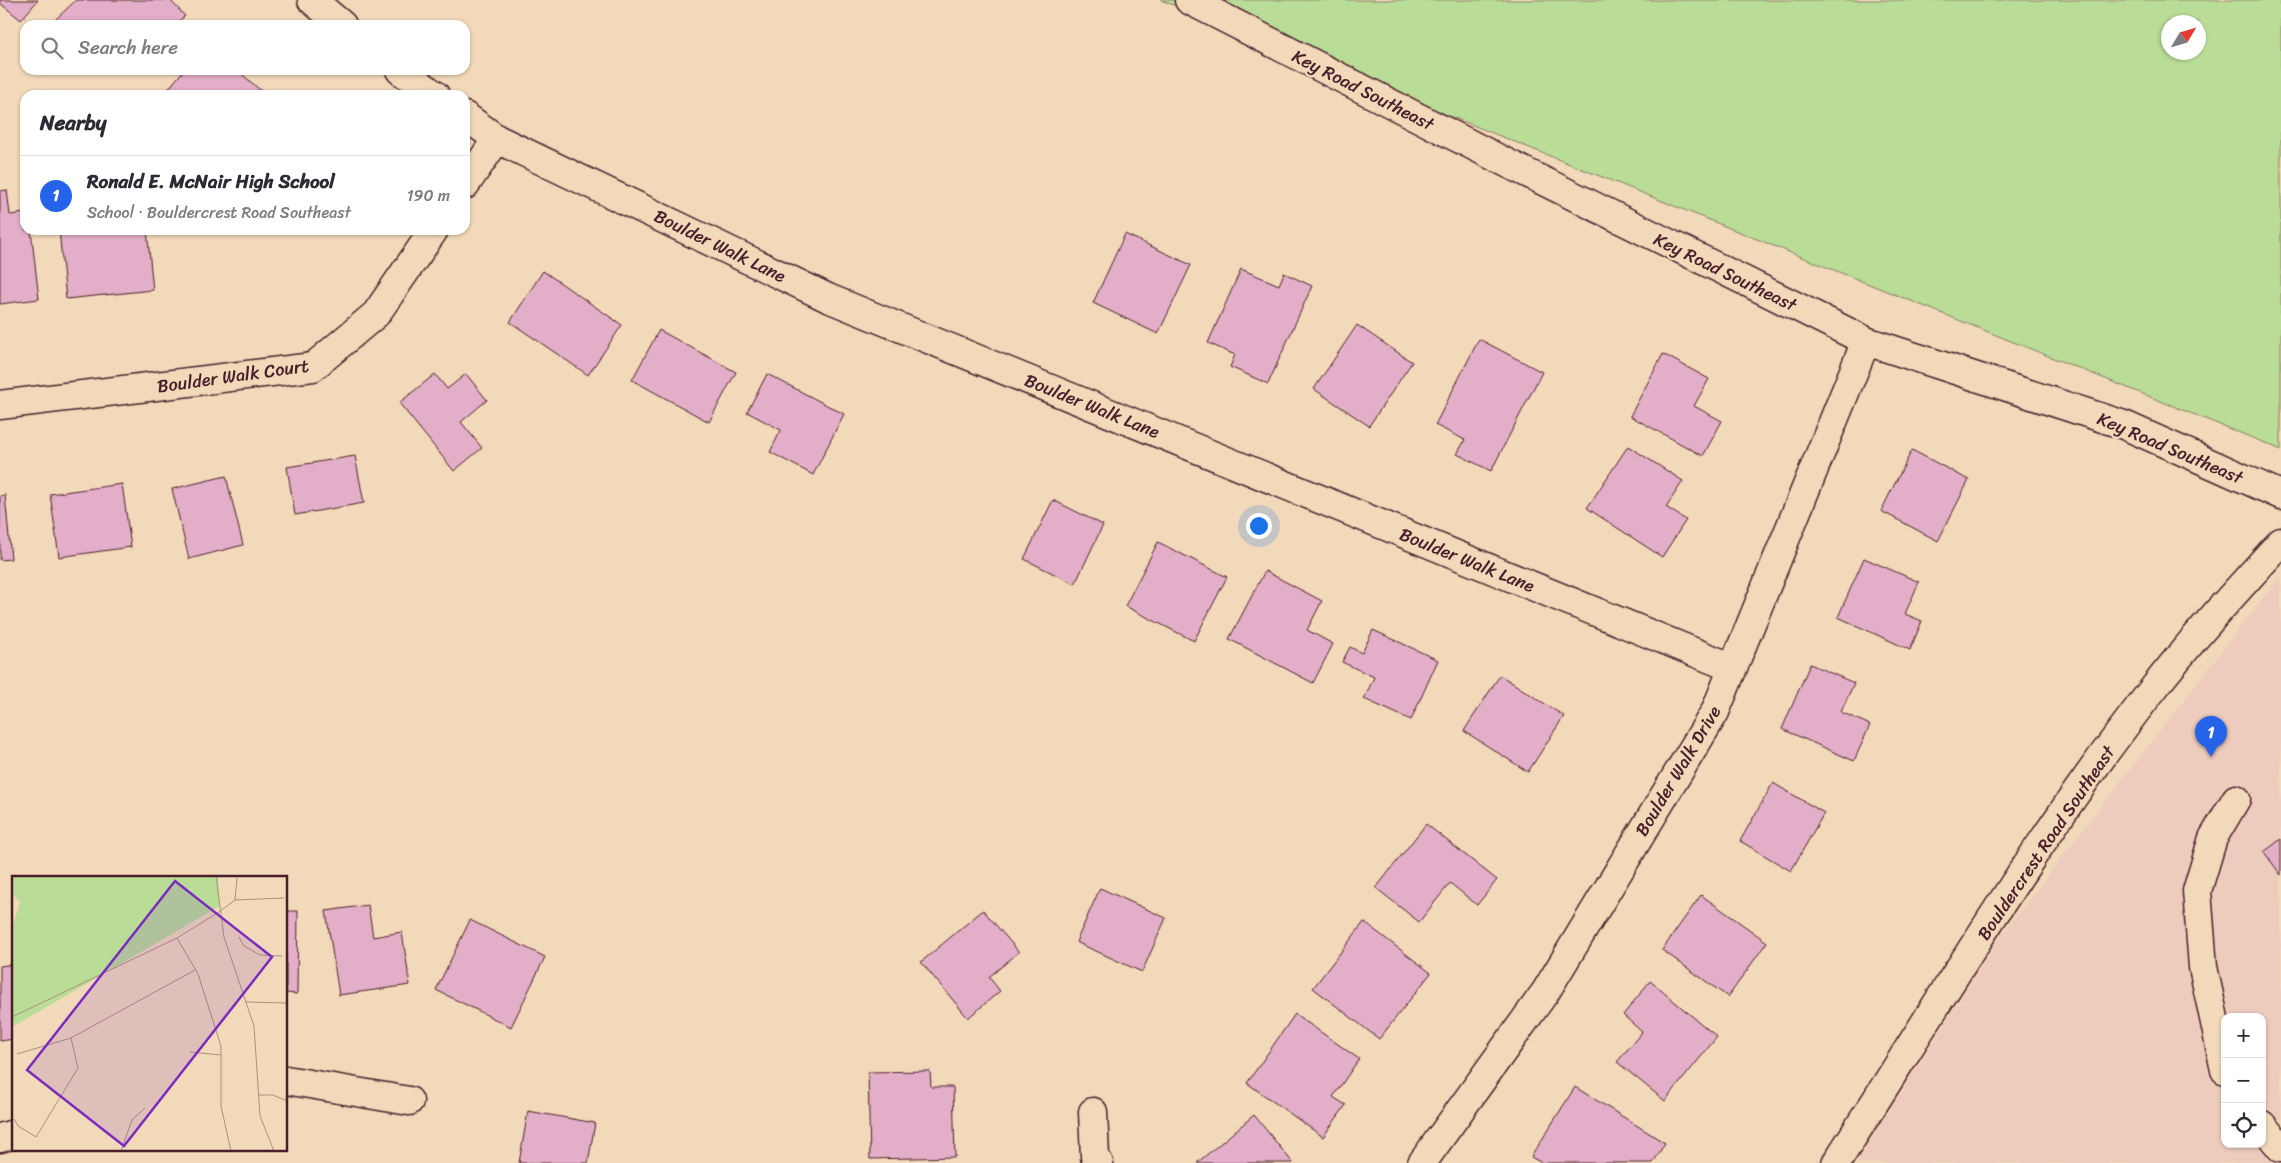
<!DOCTYPE html>
<html lang="en">
<head>
<meta charset="utf-8">
<style>
	:root { --surface:#fff; --page:#f7f7f7; --text:#2b2b33; --muted:#7c7c81; --line:#e1e1e2; --accent:#2563eb }
	body { margin:0; font-family:Sriracha,sans-serif; background:var(--page); color:var(--text) }
	.controls { position:absolute; right:15px; bottom:15px; display:grid; overflow:hidden; border-radius:10px; box-shadow:0 1px 4px #0004 }
	.controls button { width:45px; height:45px; display:grid; place-items:center; padding:0; border:0; border-bottom:1px solid var(--line); background:var(--surface); color:var(--text); font:25px sans-serif }
	.compass { position:absolute; left:2161px; top:15px; width:45px; height:45px; border-radius:50%; background:var(--surface); box-shadow:0 1px 4px #0004; rotate:52deg }
	.you { position:absolute; left:1258px; top:525px; width:18px; height:18px; margin:-12px; border:4px solid #fff; border-radius:50%; background:#1a73e8; box-shadow:0 0 0 8px #1a73e833 }
	.badge { display:grid; place-items:center; width:32px; height:32px; border-radius:50%; background:var(--accent); color:#fff; font-size:16px; font-weight:700 }
	.pin { position:absolute; translate:-50% -41px; filter:drop-shadow(0 1px 2px #0008) }
	.pin::after { content:''; position:absolute; top:26px; width:18px; height:15px; background:inherit; clip-path:polygon(0 0,100% 0,50% 100%) }
	.list { margin:0; padding:0; list-style:none }
	h2 { display:flex; justify-content:space-between; align-items:center; height:65px; margin:0; padding:0 20px; font-size:21px }
	h2 small { font-size:16px; font-weight:400; color:var(--muted) }
	.list li { display:grid; grid-template-columns:32px 1fr auto; gap:15px; align-items:center; box-sizing:border-box; height:80px; padding:0 20px; border-top:1px solid var(--line) }
	.list b { display:block; font-size:19px; white-space:nowrap }
	.list p { margin:0; font-size:16px; white-space:nowrap; color:var(--muted) }
	.list em { font-size:16px; font-style:normal; color:var(--muted) }
	.icon { flex:none; width:28px; height:28px; fill:none; stroke:currentColor; stroke-width:2; stroke-linecap:round; stroke-linejoin:round }
	.map { position:relative; flex:none; width:2281px; height:1163px; overflow:hidden }
	.search { position:absolute; background:var(--surface); box-shadow:0 1px 4px #0004; left:20px; top:20px; width:450px; height:55px; display:flex; align-items:center; gap:12px; box-sizing:border-box; padding:0 18px; border-radius:15px; color:var(--muted); font-size:19px }
	.panel { position:absolute; background:var(--surface); box-shadow:0 1px 4px #0004; left:20px; top:90px; width:450px; height:145px; border-radius:15px }
	.map>svg:first-child { display:block }
	.built { fill:#edccbd; fill-rule:evenodd }
	.green { fill:#b9dc96; stroke:#827e60; fill-rule:evenodd }
	.building { fill:#e3aec7; stroke:#4a1f2b }
	.lines { fill:none; stroke-linecap:round; stroke-linejoin:round }
	.minor-casing { stroke:#4a1f2b; stroke-width:31 }
	.minor { stroke:#f1d9b9; stroke-width:28 }
	.labels { text-anchor:middle; dominant-baseline:central; stroke-width:4.5; stroke-linejoin:round; paint-order:stroke }
	.street-label { font-size:18px; fill:#4a1f2b; stroke:#f1d9b9 }
	.inset-road { fill:none; stroke:#ae8f80; stroke-width:1 }
	.view { fill:#7b2cbf; fill-opacity:0.15; stroke:#7b2cbf; stroke-width:2.5 }
	.inset-edge { fill:none; stroke:#4a1f2b; stroke-width:2.5 }
</style>
</head>
<body>
<div class="map">
<svg width="2281" height="1163" viewBox="0 0 2281 1163">
	<rect width="100%" height="100%" fill="#f1d9b9"/>
	<filter id="ink" filterUnits="userSpaceOnUse"><feTurbulence type="fractalNoise" baseFrequency=".02" numOctaves="2"/><feDisplacementMap in="SourceGraphic" scale="10" xChannelSelector="R" yChannelSelector="G"/><feConvolveMatrix kernelMatrix="1 2 1 2 8 2 1 2 1" color-interpolation-filters="sRGB"/></filter>
	<g filter="url(#ink)">
		<path class="built" d="M 2281,575 L 2281,1163 L 1856,1163 L 1999,938 ZM 2225,1017 L 2262,1017 L 2262,1144 L 2225,1144 Z"/>
		<path class="green" d="M 1161,0 L 2281,0 L 2281,450 L 2270,445 ZM 2168,22 L 2198,22 L 2198,52 L 2168,52 Z"/>
		<path class="building" d="M 0,0 L 38,0 L 21,20 L 0,3 Z
			M 76,0 L 170,0 L 185,16 L 174,25 L 60,25 L 55,20 Z
			M 184,70 L 237,70 L 266,95 L 163,95 Z
			M 7,190 L 10,215 L 25,213 L 25,230 L 31,230 L 39,299 L 0,304 L 0,191 Z
			M 59,230 L 147,230 L 153,290 L 66,299 Z
			M 1125,234 L 1191,265 L 1158,334 L 1093,303 Z
			M 1241,269 L 1279,285 L 1284,273 L 1312,286 L 1268,384 L 1230,367 L 1235,355 L 1208,343 Z
			M 543,271 L 622,325 L 588,375 L 510,322 Z
			M 1357,325 L 1412,362 L 1369,426 L 1314,389 Z
			M 659,330 L 736,372 L 709,422 L 632,380 Z
			M 1479,339 L 1542,372 L 1491,471 L 1457,454 L 1465,440 L 1435,425 Z
			M 1663,354 L 1709,379 L 1694,406 L 1722,421 L 1703,456 L 1630,416 Z
			M 435,374 L 447,389 L 466,374 L 487,400 L 461,422 L 482,448 L 454,471 L 399,403 Z
			M 767,374 L 844,414 L 813,475 L 770,452 L 781,430 L 747,412 Z
			M 1628,446 L 1683,481 L 1666,507 L 1686,520 L 1662,557 L 1587,508 Z
			M 1912,450 L 1969,480 L 1938,541 L 1881,511 Z
			M 355,456 L 364,503 L 295,515 L 287,467 Z
			M 226,476 L 243,545 L 189,559 L 172,489 Z
			M 122,484 L 131,547 L 59,557 L 50,494 Z
			M 5,495 L 11,559 L 0,560 L 0,496 Z
			M 1053,500 L 1103,525 L 1075,584 L 1024,559 Z
			M 1158,542 L 1227,577 L 1194,641 L 1125,606 Z
			M 1864,558 L 1919,582 L 1905,614 L 1922,621 L 1910,650 L 1838,617 Z
			M 1265,571 L 1322,601 L 1307,630 L 1333,644 L 1313,683 L 1229,639 Z
			M 1373,630 L 1438,660 L 1411,720 L 1364,699 L 1374,677 L 1342,662 L 1350,647 L 1362,653 Z
			M 1810,664 L 1854,683 L 1841,712 L 1870,725 L 1854,761 L 1782,729 Z
			M 1500,675 L 1564,716 L 1528,772 L 1464,731 Z
			M 1773,783 L 1824,813 L 1791,871 L 1740,841 Z
			M 1426,824 L 1497,880 L 1477,905 L 1450,883 L 1419,922 L 1376,888 Z
			M 2281,839 L 2281,875 L 2264,852 Z
			M 1100,888 L 1166,918 L 1142,972 L 1076,942 Z
			M 1701,895 L 1767,942 L 1728,997 L 1662,950 Z
			M 368,905 L 373,937 L 402,932 L 410,985 L 339,995 L 326,911 Z
			M 983,910 L 1019,952 L 989,977 L 1000,991 L 968,1018 L 921,962 Z
			M 286,911 L 298,911 L 297,994 L 286,993 Z
			M 470,920 L 545,957 L 511,1027 L 436,990 Z
			M 1364,922 L 1431,973 L 1379,1039 L 1313,988 Z
			M 14,964 L 14,1039 L 0,1041 L 0,966 Z
			M 1650,981 L 1717,1037 L 1665,1101 L 1617,1062 L 1642,1032 L 1623,1015 Z
			M 1295,1014 L 1359,1059 L 1333,1097 L 1346,1105 L 1323,1137 L 1247,1083 Z
			M 930,1071 L 931,1087 L 953,1087 L 955,1157 L 870,1159 L 868,1072 Z
			M 1575,1087 L 1665,1143 L 1653,1163 L 1542,1163 L 1531,1157 Z
			M 528,1111 L 595,1123 L 588,1163 L 519,1163 Z
			M 1254,1115 L 1293,1163 L 1197,1163 Z"/>
		<g class="lines">
			<g class="minor-casing">
				<path id="minor" d="M 312,0 L 342,25
					M 1189,0 L 1505,162 L 1866,341 L 2124,425 L 2281,495
					M 400,70 L 435,95
					M 465,116 L 497,139 L 828,298 L 1733,668
					M 465,185 L 497,139
					M 0,405 L 313,367 L 376,314 L 434,230
					M 2225,1070 L 2203,967 L 2197,891 L 2213,838 L 2236,799
					M 286,1080 L 409,1101
					M 1093,1112 L 1095,1157 L 1099,1163
					M 2262,1125 L 2281,1148
					M 0,1138 L 14,1134
					M 1422,1163 L 1546,991 L 1715,712 L 1866,341
					M 1836,1163 C 1937,1006 2035,840 2150,693 C 2191,640 2236,591 2281,542"/>
			</g>
			<use href="#minor" class="minor"/>
		</g>
	</g>
	<g class="labels">
		<g class="street-label">
			<text transform="translate(1363 90) rotate(27)">Key Road Southeast</text>
			<text transform="translate(720 246) rotate(26)">Boulder Walk Lane</text>
			<text transform="translate(1725 272) rotate(26)">Key Road Southeast</text>
			<text transform="translate(233 376) rotate(-8)">Boulder Walk Court</text>
			<text transform="translate(1092 406) rotate(22)">Boulder Walk Lane</text>
			<text transform="translate(2170 448) rotate(23)">Key Road Southeast</text>
			<text transform="translate(1467 560) rotate(22)">Boulder Walk Lane</text>
			<text transform="translate(1678 771) rotate(-59)">Boulder Walk Drive</text>
			<text transform="translate(2046 843) rotate(-56)">Bouldercrest Road Southeast</text>
		</g>
	</g>
	<g transform="translate(12 876)">
		<rect width="275" height="275" fill="#f1d9b9"/>
		<path d="M 0,0 L 206,0 L 208,30 L 0,151 L 0,52 L 8,26 L 0,18 Z" fill="#b9dc96"/>
		<path class="inset-road" d="M 204,0 L 212,61 L 242,150 L 248,240 L 262,275M 223,24 L 272,22M 227,61 L 232,70 L 248,79 L 270,80M 165,62 L 186,98 L 209,170 L 209,230 L 219,275M 234,126 L 275,127M 0,141 L 165,62 L 207,36 L 223,24 L 225,2M 178,176 L 209,179M 5,178 L 59,162 L 183,94M 246,219 L 261,219 L 275,225M 2,243 L 6,250 L 24,261 L 66,192 L 59,162M 109,275 L 120,244 L 133,232"/>
		<path class="view" d="M 163,5 L 260,81 L 112,270 L 15,194 Z"/>
		<rect width="275" height="275" class="inset-edge"/>
	</g>
</svg>
<div class="controls">
<button>+</button>
<button>−</button>
<button><svg class="icon" aria-label="locate" viewBox="0 0 24 24"><circle cx="12" cy="12" r="6"/><path d="M12 2v4M12 18v4M2 12h4M18 12h4"/></svg></button>
</div>
<svg class="compass" viewBox="-18 -18 36 36"><path d="M0-13l5 13h-10z" fill="#e53935"/><path d="M0 13l5-13h-10z" fill="#7c7c81"/></svg>
<div class="you"></div>
<div class="pin badge" style="left:2211px;top:757px">1</div>
<div class="search"><svg class="icon" aria-label="search" viewBox="0 0 24 24"><circle cx="10" cy="10" r="6"/><path d="M15 15l6 6"/></svg>Search here</div>
<section class="panel">
<h2>Nearby<small></small></h2>
<ul class="list">
<li><span class="badge">1</span><div><b>Ronald E. McNair High School</b><p>School · Bouldercrest Road Southeast</p></div><em>190 m</em></li>
</ul>
</section>
</div>
</body>
</html>
